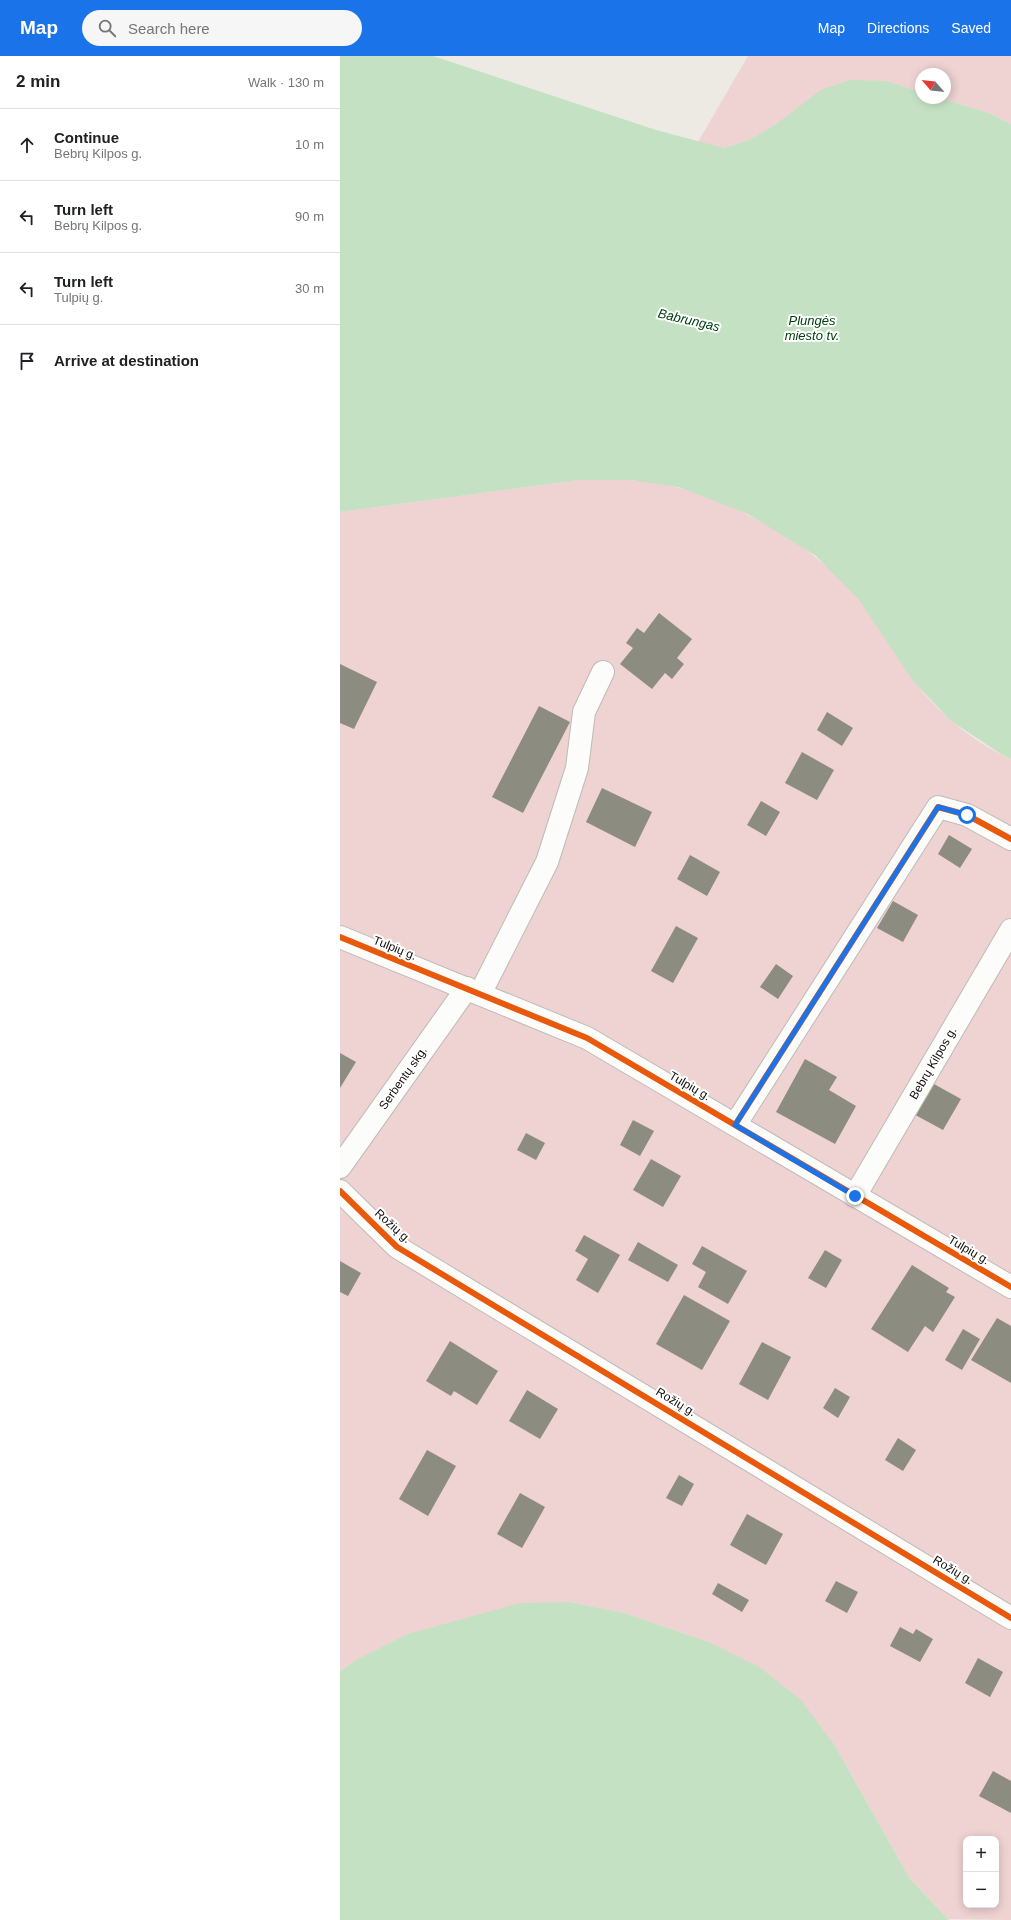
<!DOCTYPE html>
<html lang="en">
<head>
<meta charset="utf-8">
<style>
	:root { --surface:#fff; --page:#f6f6f6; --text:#202124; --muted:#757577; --line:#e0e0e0; --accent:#1a73e8 }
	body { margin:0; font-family:Arial,sans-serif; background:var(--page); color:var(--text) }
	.controls { position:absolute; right:12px; bottom:12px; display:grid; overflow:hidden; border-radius:8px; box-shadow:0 2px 10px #0003 }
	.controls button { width:36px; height:36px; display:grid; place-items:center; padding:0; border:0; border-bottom:1px solid var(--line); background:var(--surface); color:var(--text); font:20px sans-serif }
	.compass { position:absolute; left:575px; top:12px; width:36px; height:36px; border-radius:50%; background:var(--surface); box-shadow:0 2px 10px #0003; rotate:298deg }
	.stop { position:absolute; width:12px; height:12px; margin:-9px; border:3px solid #1a73e8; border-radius:50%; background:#fff }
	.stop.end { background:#1a73e8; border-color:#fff; box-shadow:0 1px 4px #0008 }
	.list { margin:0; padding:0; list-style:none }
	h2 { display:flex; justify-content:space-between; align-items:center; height:52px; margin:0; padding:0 16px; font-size:17px }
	h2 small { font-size:13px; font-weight:400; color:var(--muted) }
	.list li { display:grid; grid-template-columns:26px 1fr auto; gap:12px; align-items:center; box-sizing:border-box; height:72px; padding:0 16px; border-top:1px solid var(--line) }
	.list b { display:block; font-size:15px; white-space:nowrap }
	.list p { margin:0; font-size:13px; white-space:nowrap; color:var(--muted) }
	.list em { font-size:13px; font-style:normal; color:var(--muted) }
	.icon { flex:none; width:22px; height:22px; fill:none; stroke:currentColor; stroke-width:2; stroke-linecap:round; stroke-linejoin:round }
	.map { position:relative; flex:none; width:671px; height:1864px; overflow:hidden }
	header { display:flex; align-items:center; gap:24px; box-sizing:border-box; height:56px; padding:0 20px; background:var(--accent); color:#fff }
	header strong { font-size:19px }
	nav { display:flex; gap:22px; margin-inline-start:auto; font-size:14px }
	.search { width:280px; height:36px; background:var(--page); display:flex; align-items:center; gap:10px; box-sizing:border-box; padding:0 14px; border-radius:22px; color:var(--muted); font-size:15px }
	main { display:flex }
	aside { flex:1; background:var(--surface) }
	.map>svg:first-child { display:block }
	.green { fill:#efd2d2; fill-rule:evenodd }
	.water { fill:#c5e1c4 }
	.building { fill:#8d8c80 }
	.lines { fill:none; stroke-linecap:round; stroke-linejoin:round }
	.minor-casing { stroke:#bebbb6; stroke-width:24 }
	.minor { stroke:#fcfcfb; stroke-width:22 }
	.cycleway-casing { stroke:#fff; stroke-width:8 }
	.cycleway { stroke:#e8590c; stroke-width:6 }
	.route { stroke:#1a73e8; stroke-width:5 }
	.labels { text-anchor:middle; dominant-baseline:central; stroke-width:4; stroke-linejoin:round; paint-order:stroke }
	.street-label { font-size:12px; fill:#12100c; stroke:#fff }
	.water-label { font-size:13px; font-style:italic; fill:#01410f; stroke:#fff }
</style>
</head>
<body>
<header>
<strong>Map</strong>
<div class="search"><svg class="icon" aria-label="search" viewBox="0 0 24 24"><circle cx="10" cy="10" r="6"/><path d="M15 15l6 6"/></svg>Search here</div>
<nav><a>Map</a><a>Directions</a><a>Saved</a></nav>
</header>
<main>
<aside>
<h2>2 min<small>Walk · 130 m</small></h2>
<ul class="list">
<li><svg class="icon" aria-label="ahead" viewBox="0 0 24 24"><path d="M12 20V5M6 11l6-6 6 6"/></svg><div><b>Continue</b><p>Bebrų Kilpos g.</p></div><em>10 m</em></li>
<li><svg class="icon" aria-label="left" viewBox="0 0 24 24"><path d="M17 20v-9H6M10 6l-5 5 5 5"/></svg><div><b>Turn left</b><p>Bebrų Kilpos g.</p></div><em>90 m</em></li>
<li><svg class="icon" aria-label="left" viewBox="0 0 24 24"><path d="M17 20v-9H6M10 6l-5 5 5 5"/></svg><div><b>Turn left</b><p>Tulpių g.</p></div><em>30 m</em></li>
<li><svg class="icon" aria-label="arrive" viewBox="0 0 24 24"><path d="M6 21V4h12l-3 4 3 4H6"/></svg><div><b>Arrive at destination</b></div></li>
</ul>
</aside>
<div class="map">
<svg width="671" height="1864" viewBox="0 0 671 1864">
	<rect width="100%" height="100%" fill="#ede9e3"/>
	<path class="green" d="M 408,0 L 671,0 L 671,68 L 649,57 L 600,42 L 605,42 L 605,18 L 581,18 L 581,36 L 547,25 L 435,69 L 409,84 L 384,92 L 358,86 Z
		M 239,424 C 272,424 307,422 339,432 C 405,451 475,490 519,544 C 539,568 554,598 573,624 C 596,655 635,688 671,703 L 671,1864 L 608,1863 L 570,1823 L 495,1690 L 369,1586 L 284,1557 L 230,1546 L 16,1604 L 0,1615 L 0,456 ZM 626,1783 L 656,1783 L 656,1849 L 626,1849 Z"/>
	<path class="water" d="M 0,0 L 93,0 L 316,74 L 384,92 L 409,84 L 435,69 L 481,34 L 510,24 L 547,25 L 581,36 L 581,42 L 600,42 L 649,57 L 671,68 L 671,703 L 661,698 L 611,665 L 573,625 L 519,544 L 476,500 L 408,458 L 338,431 L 291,424 L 239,424 L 0,456 Z
		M 230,1546 L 284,1557 L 369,1586 L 419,1611 L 461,1644 L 495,1690 L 570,1823 L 609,1864 L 0,1864 L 0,1615 L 16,1604 L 68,1578 L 180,1547 Z"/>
	<path class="building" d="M 319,557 L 352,583 L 337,602 L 344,608 L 332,623 L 325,617 L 312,633 L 280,608 L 293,592 L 286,587 L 297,572 L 304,577 Z
		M 0,608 L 37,626 L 14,673 L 0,667 Z
		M 199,650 L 230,666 L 183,757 L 152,741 Z
		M 487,656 L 513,672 L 502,690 L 477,674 Z
		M 462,696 L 494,714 L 477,744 L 445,727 Z
		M 262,732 L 312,756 L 295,791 L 246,766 Z
		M 421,745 L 440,756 L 426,780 L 407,769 Z
		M 609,779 L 632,793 L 620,812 L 598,798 Z
		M 350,799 L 380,816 L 367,840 L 337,823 Z
		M 553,845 L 578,859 L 563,886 L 537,872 Z
		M 336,870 L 358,882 L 333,927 L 311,915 Z
		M 436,908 L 453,920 L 438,943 L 420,931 Z
		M 0,997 L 16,1006 L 0,1032 Z
		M 465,1003 L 497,1021 L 489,1034 L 516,1050 L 495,1088 L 436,1056 Z
		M 585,1023 L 621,1043 L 603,1074 L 568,1055 Z
		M 293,1064 L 314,1075 L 300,1100 L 280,1089 Z
		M 186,1077 L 205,1087 L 196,1104 L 177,1094 Z
		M 311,1103 L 341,1120 L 323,1151 L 293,1134 Z
		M 244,1179 L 280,1199 L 258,1237 L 236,1224 L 248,1203 L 235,1195 Z
		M 298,1186 L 338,1209 L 328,1226 L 288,1204 Z
		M 362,1190 L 407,1215 L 388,1248 L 358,1231 L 366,1216 L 352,1208 Z
		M 485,1194 L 502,1204 L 486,1232 L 468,1222 Z
		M 0,1205 L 21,1217 L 8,1240 L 0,1236 Z
		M 572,1209 L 609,1232 L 606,1236 L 615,1241 L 593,1276 L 585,1270 L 568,1296 L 531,1273 Z
		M 344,1239 L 390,1265 L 362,1314 L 316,1288 Z
		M 657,1262 L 671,1270 L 671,1327 L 631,1304 Z
		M 623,1273 L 640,1283 L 622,1314 L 605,1304 Z
		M 110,1285 L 158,1315 L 137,1349 L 114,1335 L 111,1340 L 86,1325 Z
		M 422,1286 L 451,1301 L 428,1344 L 399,1328 Z
		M 495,1332 L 510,1341 L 498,1362 L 483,1352 Z
		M 187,1334 L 218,1353 L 200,1383 L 169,1365 Z
		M 558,1382 L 576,1394 L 563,1415 L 545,1404 Z
		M 87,1394 L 116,1410 L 88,1460 L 59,1443 Z
		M 339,1419 L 354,1428 L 342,1450 L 326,1442 Z
		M 180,1437 L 205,1451 L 182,1492 L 157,1478 Z
		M 407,1458 L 443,1478 L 426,1509 L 390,1489 Z
		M 496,1525 L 518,1536 L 507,1557 L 485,1545 Z
		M 378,1527 L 409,1544 L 402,1556 L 372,1538 Z
		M 560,1571 L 573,1578 L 576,1573 L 593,1583 L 580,1606 L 550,1590 Z
		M 638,1602 L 663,1616 L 650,1641 L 625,1627 Z
		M 653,1715 L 671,1725 L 671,1757 L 639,1740 Z"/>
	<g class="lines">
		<g class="minor-casing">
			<path id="minor" d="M 0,881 L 247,982 L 671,1231
				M 140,938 L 207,806 L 237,712 L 244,656 L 263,616
				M 395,1069 L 598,751 L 627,759 L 671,783
				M 0,1111 L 127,932
				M 0,1135 L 57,1191 L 671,1562
				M 515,1140 L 671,874"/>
		</g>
		<use href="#minor" class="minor"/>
		<g class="cycleway-casing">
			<path id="cycleway" d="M 0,881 L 247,982 L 671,1231
				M 395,1069 L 598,751 L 627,759 L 671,783
				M 0,1135 L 57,1191 L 671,1562"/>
		</g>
		<use href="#cycleway" class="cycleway"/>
	</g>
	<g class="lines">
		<path class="route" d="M 515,1140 L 395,1069 L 598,751 L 627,759"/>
	</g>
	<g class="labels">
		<g class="street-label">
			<text transform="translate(55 892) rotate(22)">Tulpių g.</text>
			<text transform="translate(593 1007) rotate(-60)">Bebrų Kilpos g.</text>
			<text transform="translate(63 1022) rotate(-55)">Serbentų skg.</text>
			<text transform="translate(350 1030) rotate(30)">Tulpių g.</text>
			<text transform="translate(53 1170) rotate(42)">Rožių g.</text>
			<text transform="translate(629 1194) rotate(30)">Tulpių g.</text>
			<text transform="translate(336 1346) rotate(31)">Rožių g.</text>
			<text transform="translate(613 1514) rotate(31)">Rožių g.</text>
		</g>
		<g class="water-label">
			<text transform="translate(349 264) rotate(13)">Babrungas</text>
			<text x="472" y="264">Plungės<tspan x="472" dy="15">miesto tv.</tspan></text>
		</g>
	</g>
</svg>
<div class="controls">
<button>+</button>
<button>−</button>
</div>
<svg class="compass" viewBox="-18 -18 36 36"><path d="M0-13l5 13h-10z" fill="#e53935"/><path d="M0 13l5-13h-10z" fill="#757577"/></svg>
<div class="stop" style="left:627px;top:759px"></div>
<div class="stop end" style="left:515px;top:1140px"></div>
</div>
</main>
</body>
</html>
